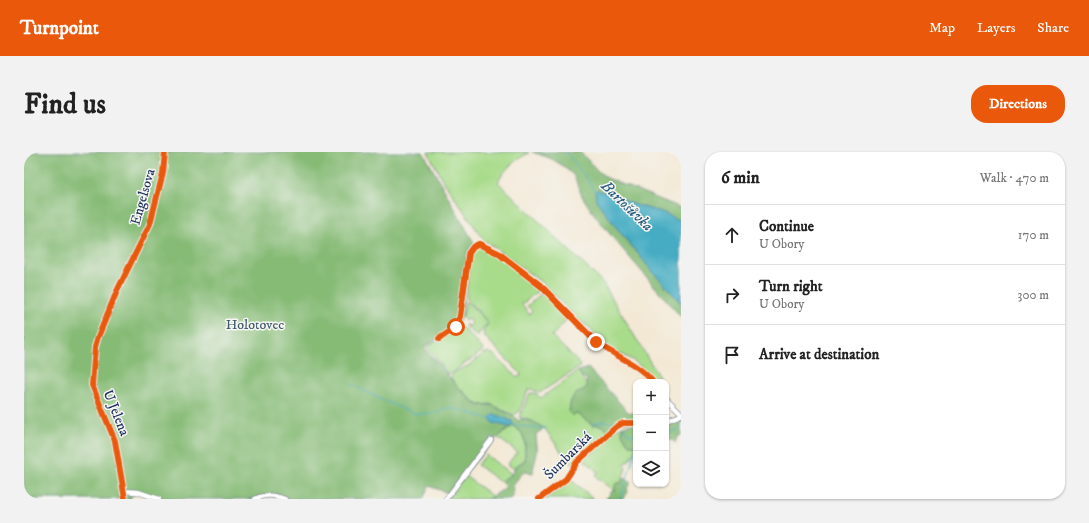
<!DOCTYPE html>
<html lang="en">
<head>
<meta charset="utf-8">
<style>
	:root { --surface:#fff; --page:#f2f2f2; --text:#222; --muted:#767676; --line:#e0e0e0; --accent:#ea580c }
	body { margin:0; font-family:"IM FELL DW Pica",serif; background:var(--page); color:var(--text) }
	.controls { position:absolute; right:12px; bottom:12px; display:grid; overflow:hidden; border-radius:8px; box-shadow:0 1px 3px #0004 }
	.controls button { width:36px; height:36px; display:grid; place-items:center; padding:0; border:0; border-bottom:1px solid var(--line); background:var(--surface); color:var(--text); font:20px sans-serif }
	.stop { position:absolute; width:12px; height:12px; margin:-9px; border:3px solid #ea580c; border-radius:50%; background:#fff }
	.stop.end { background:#ea580c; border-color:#fff; box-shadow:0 1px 4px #0008 }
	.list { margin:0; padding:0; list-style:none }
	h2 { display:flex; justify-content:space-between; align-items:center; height:52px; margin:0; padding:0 16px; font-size:17px }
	h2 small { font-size:13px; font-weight:400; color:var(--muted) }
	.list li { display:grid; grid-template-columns:26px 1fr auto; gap:12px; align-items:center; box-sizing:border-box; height:60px; padding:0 16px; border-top:1px solid var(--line) }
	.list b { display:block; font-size:15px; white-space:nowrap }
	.list p { margin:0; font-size:13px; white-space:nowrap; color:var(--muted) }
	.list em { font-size:13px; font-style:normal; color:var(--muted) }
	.icon { flex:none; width:22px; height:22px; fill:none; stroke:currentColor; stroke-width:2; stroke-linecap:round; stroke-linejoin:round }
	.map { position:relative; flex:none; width:657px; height:347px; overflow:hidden; border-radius:16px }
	header { display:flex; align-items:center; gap:24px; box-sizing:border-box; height:56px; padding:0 20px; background:var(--accent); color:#fff }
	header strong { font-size:19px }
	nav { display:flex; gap:22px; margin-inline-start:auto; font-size:14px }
	.intro { display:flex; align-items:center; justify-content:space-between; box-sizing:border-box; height:96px; padding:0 24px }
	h1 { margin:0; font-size:28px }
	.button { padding:10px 18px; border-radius:16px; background:var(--accent); color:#fff; font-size:14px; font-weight:700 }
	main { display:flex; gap:24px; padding:0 24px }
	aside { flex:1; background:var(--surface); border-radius:16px; box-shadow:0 1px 3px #0004 }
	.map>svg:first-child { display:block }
	.green { fill:#a8db8a; stroke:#628574 }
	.forest { fill:#86bb76; stroke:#50756a }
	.water { fill:#44acc3; stroke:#306e90 }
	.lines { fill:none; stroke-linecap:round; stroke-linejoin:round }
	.stream { stroke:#44acc3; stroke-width:1 }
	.minor-casing { stroke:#878c99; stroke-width:6 }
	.minor { stroke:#fff; stroke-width:4.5 }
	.cycleway-casing { stroke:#f6f6f2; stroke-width:8 }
	.cycleway { stroke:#e8590c; stroke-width:6 }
	.route { stroke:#ea580c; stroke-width:5 }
	.labels { text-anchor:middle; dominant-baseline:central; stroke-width:3; stroke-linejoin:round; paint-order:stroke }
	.street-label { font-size:14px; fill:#1b2f5e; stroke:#f6f6f2 }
	.park-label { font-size:14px; fill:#3e5a69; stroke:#f6f6f2 }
	.water-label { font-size:15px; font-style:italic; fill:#295b81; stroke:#f6f6f2 }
</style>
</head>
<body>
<header>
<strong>Turnpoint</strong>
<nav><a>Map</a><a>Layers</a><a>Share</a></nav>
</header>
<div class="intro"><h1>Find us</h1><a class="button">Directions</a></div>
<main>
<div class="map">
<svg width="657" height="347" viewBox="0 0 657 347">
	<rect width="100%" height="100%" fill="#f6f6f2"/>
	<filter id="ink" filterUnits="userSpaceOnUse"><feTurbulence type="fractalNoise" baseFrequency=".025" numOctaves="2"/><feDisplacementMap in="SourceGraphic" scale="8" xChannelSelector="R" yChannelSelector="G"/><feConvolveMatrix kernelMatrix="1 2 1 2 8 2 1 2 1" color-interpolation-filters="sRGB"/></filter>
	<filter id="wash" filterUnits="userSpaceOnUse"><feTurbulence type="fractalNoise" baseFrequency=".012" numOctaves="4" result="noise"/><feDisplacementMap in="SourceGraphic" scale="16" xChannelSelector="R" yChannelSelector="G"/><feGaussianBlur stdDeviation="0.9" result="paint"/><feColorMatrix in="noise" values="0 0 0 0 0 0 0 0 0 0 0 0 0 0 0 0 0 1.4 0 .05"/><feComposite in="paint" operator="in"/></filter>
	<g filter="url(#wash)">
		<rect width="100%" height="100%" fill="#f3e8d4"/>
		<path class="green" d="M 404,0 L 502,0 L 505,1 C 491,8 481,16 474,30 L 579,131 L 638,230 L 631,230 L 617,215 L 610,209 L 581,194 L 575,190 L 566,176 L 554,168 L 521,133 L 459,87 L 418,27 Z
			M 456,94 C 478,105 498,120 517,137 L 498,152 L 505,162 L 508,159 L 503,154 L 520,139 L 545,165 L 528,184 L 557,213 L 556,215 L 517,240 L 515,241 L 508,237 L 504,238 L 495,260 L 490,263 L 466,252 L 455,253 L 452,251 L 432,233 L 427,226 L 429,221 L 444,214 L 459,202 L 465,200 L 470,203 L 493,225 L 497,224 L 496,221 L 461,185 L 459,180 L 464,171 L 453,184 L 441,174 L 442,172 L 445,175 L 448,171 L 444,167 L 441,169 L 439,165 L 442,149 L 464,170 L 445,150 L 442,145 L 446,104 L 448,99 Z
			M 433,175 L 436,178 L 439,176 L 460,198 L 425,223 L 403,195 Z
			M 554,219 L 564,235 L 547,248 L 545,260 L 554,262 L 569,273 C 575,272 581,274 585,279 L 549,312 L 538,301 L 521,277 L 508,269 L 495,265 L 506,241 L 511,241 L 517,246 Z
			M 489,274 L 498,281 L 501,290 L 501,308 L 489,316 L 483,313 L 493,300 L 473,285 Z
			M 599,274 L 598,281 L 605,293 L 611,293 C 613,300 606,310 599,312 L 602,316 L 597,331 L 594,331 L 591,339 L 571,324 L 574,321 L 574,319 L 571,318 L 560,308 L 592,277 Z
			M 462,303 L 488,322 L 476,330 L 453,313 Z
			M 441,324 L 468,344 L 464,347 L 425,347 L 426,344 Z
			M 546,327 L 570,347 L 520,347 L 539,335 Z"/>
		<path class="forest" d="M 0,0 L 142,0 L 137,29 L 140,29 L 143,0 L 399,0 L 450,91 L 443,100 L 438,164 L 427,178 L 400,195 L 432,233 L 453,253 L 468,253 L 492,266 L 494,269 L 497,267 L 508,269 L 518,275 L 518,278 L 512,282 C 512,287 514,299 513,301 C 512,309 509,313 509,321 L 500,320 C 492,328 487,333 489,345 L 485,347 L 464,347 L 477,339 L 482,334 L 477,329 L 488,322 L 491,315 L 501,308 L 501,290 L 498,281 L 489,274 L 471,287 L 424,341 L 405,334 L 399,347 L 264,347 C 251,342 241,342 228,347 L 138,347 L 107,338 L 107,347 L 0,347 Z
			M 508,0 L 556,0 L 575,20 L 583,26 L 657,56 L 657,69 L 640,61 L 612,53 L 574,38 L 592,75 L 629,120 L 657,151 L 657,165 L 589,86 L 567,58 L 558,44 L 550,24 L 539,14 L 528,7 Z
			M 564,216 L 604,260 L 612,262 L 612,269 L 593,271 L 585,278 L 575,272 L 569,273 L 554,262 L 548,263 L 545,260 C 546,252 547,244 555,240 C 558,238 560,238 563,235 L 562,232 L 563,227 L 561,226 L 558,225 L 554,219 Z
			M 657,266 L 657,283 L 653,285 L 651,291 L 648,288 L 642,289 L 642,272 Z
			M 608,272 L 612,272 L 612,293 L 605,293 L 598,281 L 599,274 Z
			M 599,326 L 606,329 L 606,333 L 603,336 L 604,340 L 599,347 L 582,347 L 589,338 L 591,339 L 591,333 L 594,331 L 597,331 Z"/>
		<path class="water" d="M 574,38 L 612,53 L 640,61 L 657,69 L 657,151 L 629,120 L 592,75 L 572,48 L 571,39 Z
			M 470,262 L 488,269 L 489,273 L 485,275 L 469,271 L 466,266 Z"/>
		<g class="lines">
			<path class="stream" d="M 540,0 C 554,12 561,25 572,40
				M 327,232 L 356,247 L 391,262 L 410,261 L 416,260 L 420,256 C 435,256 452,264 467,267
				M 569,271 L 581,269 L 593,272
				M 489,273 L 508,276 L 522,276
				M 599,274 L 602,280 L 612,285
				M 642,280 L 648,280 L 657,276
				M 595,347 L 599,339 L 612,298"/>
		</g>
	</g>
	<g filter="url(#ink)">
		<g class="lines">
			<g class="minor-casing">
				<path id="minor" d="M 415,187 L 432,175 L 436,164 L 445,101 L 449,95 L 455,92 L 474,101 L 517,134 L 572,190 C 590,204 614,211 629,230
					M 642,246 L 657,261
					M 642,269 L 657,263
					M 100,339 L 114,340 L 135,347
					M 101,347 L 91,289 L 68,233 L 71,195 L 74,185 L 93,139 L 126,72 L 139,21 L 141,0
					M 231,347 C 242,342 250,343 261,347
					M 422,347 L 467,288
					M 515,347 L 542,327 L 553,310 L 592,275 L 599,271 L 612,271"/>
			</g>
			<use href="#minor" class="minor"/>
			<g class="cycleway-casing">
				<path id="cycleway" d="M 415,187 L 432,175 L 436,164 L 445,101 L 449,95 L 455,92 L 474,101 L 517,134 L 572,190 C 590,204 614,211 629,230
					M 101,347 L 91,289 L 68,233 L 71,195 L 74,185 L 93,139 L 126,72 L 139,21 L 141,0
					M 515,347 L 542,327 L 553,310 L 592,275 L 599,271 L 612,271"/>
			</g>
			<use href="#cycleway" class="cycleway"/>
		</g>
	</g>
	<g class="lines" filter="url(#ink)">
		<path class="route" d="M 432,175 L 436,164 L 444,101 L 449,95 L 455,92 L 474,101 L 517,134 L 572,190"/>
	</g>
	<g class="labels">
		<g class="street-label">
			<text transform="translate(119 45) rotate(-74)">Engelsova</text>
			<text transform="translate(92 261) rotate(68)">U Jelena</text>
			<text transform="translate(544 304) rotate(-45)">Šumbarská</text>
		</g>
		<g class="park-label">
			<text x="231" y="173">Holotovec</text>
		</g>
		<g class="water-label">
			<text transform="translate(603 54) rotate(44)">Bartošůvka</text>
		</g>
	</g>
</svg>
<div class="controls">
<button>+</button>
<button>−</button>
<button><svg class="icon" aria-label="layers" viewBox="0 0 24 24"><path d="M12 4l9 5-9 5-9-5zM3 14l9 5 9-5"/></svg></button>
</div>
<div class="stop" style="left:432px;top:175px"></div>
<div class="stop end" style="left:572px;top:190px"></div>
</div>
<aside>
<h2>6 min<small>Walk · 470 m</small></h2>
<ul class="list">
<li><svg class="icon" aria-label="ahead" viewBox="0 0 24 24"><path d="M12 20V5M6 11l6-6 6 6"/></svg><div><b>Continue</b><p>U Obory</p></div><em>170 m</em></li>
<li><svg class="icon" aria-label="right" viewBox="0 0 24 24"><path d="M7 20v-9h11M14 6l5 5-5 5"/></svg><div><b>Turn right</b><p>U Obory</p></div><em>300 m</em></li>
<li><svg class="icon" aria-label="arrive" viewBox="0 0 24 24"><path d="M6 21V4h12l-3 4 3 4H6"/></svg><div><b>Arrive at destination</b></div></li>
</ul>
</aside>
</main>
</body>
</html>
